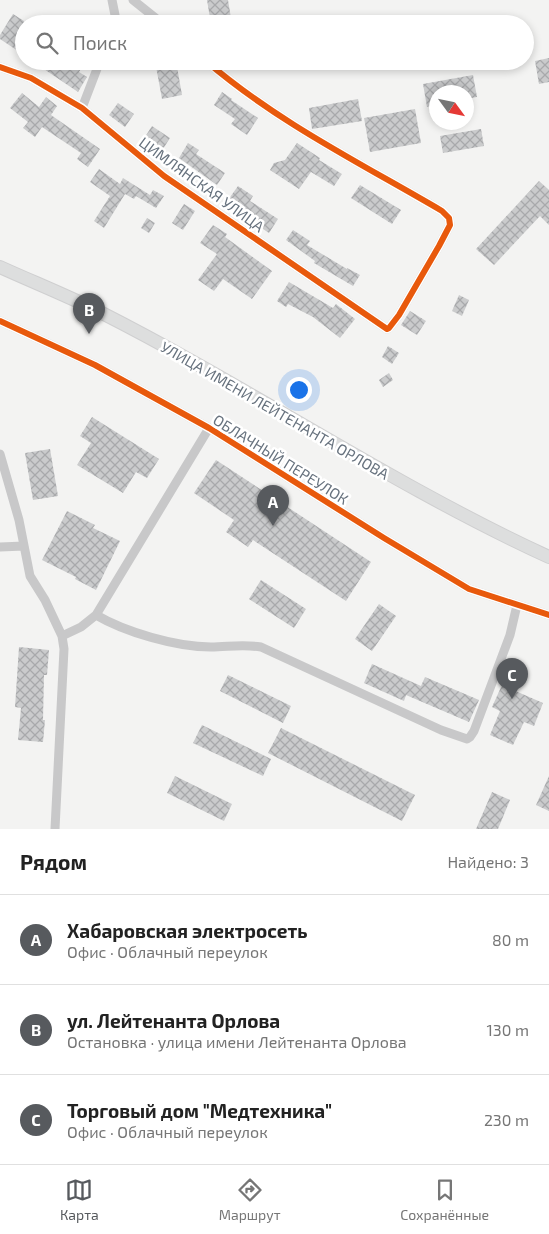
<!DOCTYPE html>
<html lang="ru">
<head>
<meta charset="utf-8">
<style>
	:root { --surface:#fff; --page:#f6f6f6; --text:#222; --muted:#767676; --line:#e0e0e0; --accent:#575a5e }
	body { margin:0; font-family:"Exo 2",sans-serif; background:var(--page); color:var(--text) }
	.compass { position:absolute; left:429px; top:85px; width:45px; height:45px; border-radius:50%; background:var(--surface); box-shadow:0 2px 8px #0003; rotate:123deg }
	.you { position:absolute; left:298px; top:389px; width:18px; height:18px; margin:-12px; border:4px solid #fff; border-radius:50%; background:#1a73e8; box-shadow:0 0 0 8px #1a73e833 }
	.badge { display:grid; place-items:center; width:32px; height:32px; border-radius:50%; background:var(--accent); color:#fff; font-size:16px; font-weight:700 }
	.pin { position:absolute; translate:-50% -41px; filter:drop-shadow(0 1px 2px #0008) }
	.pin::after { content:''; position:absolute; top:26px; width:18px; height:15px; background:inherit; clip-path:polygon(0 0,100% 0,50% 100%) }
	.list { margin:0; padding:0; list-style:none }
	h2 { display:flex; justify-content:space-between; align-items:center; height:65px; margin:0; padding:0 20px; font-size:21px }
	h2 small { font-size:16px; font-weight:400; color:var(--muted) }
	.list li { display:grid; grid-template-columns:32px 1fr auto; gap:15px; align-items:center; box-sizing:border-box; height:90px; padding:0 20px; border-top:1px solid var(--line) }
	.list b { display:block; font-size:19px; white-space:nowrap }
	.list p { margin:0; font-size:16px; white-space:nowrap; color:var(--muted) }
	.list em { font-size:16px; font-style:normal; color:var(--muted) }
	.icon { flex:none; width:28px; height:28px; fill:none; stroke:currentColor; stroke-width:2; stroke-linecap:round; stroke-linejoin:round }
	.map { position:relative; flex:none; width:549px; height:829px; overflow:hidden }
	.search { position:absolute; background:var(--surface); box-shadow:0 2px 8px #0003; left:15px; right:15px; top:15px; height:55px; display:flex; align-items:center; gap:12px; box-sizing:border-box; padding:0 18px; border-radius:28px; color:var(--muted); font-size:19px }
	.sheet { height:335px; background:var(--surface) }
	nav { display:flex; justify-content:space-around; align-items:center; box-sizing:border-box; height:70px; border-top:1px solid var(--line); background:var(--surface); font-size:14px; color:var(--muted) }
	nav a { display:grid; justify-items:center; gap:2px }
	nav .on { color:var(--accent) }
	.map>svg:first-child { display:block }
	.building { fill:url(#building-cross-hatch) }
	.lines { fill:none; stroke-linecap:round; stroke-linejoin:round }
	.secondary-casing { stroke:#cfcfd0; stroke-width:14 }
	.minor { stroke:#c8c8c9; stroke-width:9 }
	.secondary { stroke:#dddede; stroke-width:12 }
	.cycleway-casing { stroke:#fff; stroke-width:9 }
	.cycleway { stroke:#e8590c; stroke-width:6 }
	.labels { text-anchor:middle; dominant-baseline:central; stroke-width:5; stroke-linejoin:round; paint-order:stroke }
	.street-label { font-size:15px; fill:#67727e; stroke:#fff }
</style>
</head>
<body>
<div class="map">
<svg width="549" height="829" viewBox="0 0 549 829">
	<defs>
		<pattern id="building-cross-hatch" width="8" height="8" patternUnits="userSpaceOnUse" patternTransform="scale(1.25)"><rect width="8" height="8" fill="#cacbcc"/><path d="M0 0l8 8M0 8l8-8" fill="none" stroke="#a8a9ab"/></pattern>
	</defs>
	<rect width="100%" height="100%" fill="#f3f3f2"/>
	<path class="building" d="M 207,0 L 228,0 L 232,24 L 211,24 Z
		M 13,14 L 24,21 L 24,42 L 18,51 L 0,39 L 0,35 Z
		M 549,58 L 549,82 L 539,84 L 535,61 Z
		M 32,61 L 74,61 L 82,67 L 79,72 L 87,77 L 78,92 Z
		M 155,61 L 176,61 L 182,95 L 162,99 Z
		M 473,75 L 477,97 L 466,99 L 466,92 L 436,92 L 436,105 L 427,107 L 423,84 Z
		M 222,92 L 232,99 L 231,100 L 258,118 L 247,135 L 231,124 L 235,119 L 214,105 Z
		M 22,93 L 39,107 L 46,97 L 57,106 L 51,115 L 100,149 L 88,167 L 77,159 L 81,153 L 42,127 L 35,137 L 23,128 L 28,122 L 10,108 Z
		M 358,99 L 362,121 L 312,129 L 309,108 Z
		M 118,103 L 134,114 L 125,127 L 109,115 Z
		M 415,109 L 421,143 L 370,152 L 364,118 Z
		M 152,126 L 170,138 L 161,152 L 143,140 Z
		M 481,129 L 484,146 L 443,153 L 440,136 Z
		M 188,143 L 199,150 L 196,154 L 225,173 L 217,185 L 179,158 Z
		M 297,143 L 320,158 L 319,160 L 342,174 L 334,186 L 311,172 L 299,189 L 270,170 L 274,163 L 285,160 Z
		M 99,169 L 120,184 L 123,178 L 150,195 L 153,190 L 164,196 L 156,208 L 136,196 L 134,199 L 125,194 L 104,228 L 94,221 L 110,196 L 90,182 Z
		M 539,181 L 549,190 L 549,225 L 540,216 L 494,265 L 476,249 Z
		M 360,185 L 401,210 L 392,224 L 351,198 Z
		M 238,186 L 253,196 L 250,201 L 278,219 L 269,233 L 254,223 L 257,219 L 228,200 Z
		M 184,204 L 195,211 L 183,230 L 172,223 Z
		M 147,218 L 155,223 L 149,233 L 141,228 Z
		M 213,225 L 227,234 L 225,237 L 272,271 L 252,299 L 223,279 L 214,291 L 198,280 L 217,254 L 200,243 Z
		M 293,230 L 310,241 L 307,245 L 347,269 L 347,268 L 360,275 L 353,286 L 314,263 L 315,261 L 286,240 Z
		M 289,282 L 333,308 L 336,304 L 355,319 L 340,338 L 313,317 L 288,304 L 286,307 L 277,301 Z
		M 459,295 L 469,300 L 462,316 L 452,311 Z
		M 410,311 L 426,321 L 417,335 L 401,325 Z
		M 388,346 L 399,353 L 392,364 L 382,357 Z
		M 389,373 L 393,380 L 383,387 L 379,380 Z
		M 92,417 L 159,459 L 147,478 L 136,472 L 123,493 L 77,465 L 91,443 L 80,436 Z
		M 50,449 L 58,496 L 33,500 L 25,453 Z
		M 216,460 L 371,562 L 346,601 L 253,540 L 248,547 L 226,532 L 234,520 L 194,493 Z
		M 67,511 L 95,525 L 93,528 L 120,541 L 96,590 L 75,579 L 76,577 L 42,560 Z
		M 261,580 L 306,609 L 294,628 L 249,599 Z
		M 379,604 L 396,616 L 372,651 L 355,639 Z
		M 19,647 L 49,650 L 47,675 L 44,675 L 43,720 L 45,720 L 43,742 L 18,740 L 21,708 L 15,707 Z
		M 372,664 L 421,686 L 425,677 L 479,700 L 469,722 L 406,695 L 404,701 L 364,683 Z
		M 228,675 L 291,706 L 283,723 L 220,691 Z
		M 502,685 L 543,703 L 534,726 L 524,722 L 513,745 L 490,735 L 500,711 L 492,707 Z
		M 202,725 L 271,759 L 263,776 L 193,743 Z
		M 281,728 L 415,795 L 402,821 L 268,753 Z
		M 175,776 L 232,804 L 224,821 L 167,793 Z
		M 549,776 L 549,811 L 536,805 Z
		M 492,792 L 510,800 L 498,829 L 476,829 Z"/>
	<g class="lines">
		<g class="secondary-casing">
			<path id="secondary" d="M 0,267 C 33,282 68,296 100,312 C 252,389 394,486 549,557"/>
		</g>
		<path class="minor" d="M 133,0 L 163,24
			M 112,24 L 115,15 L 112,0
			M 0,67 L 31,78 L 82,108 L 164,176 L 387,329 L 389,328 L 399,315 L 439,246 L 450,225 L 449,218 L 442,211 C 362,164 277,122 206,61
			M 82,108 L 100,61
			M 0,321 L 95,365 L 209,428 L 384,538 L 469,589 L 549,615
			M 0,454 L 19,520 L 30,576 L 45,600 L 62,636 L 64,649 L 55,829
			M 0,547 L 24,546
			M 96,615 C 125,632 176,647 211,647 C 228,647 242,644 261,647 L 441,730 L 467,739 L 470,737 L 474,731 L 510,635 L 517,605
			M 62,636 L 81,627 L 96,615 L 209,428"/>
		<use href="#secondary" class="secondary"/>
		<g class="cycleway-casing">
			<path id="cycleway" d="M 0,67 L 31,78 L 82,108 L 164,176 L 387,329 L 389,328 L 399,315 L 439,246 L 450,225 L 449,218 L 442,211 C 362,164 277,122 206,61
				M 0,321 L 95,365 L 209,428 L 384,538 L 469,589 L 549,615"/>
		</g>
		<use href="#cycleway" class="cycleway"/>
	</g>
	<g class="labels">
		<g class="street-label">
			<text transform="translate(202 184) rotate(36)">ЦИМЛЯНСКАЯ УЛИЦА</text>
			<text transform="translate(275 410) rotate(30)">УЛИЦА ИМЕНИ ЛЕЙТЕНАНТА ОРЛОВА</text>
			<text transform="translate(281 459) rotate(32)">ОБЛАЧНЫЙ ПЕРЕУЛОК</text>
		</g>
	</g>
</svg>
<svg class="compass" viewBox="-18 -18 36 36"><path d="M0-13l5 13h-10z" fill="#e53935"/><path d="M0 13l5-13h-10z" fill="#767676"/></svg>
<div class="you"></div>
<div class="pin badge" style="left:273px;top:526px">A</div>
<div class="pin badge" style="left:89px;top:334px">B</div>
<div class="pin badge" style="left:512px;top:699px">C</div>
<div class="search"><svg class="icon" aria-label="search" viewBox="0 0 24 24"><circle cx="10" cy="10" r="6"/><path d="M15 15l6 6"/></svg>Поиск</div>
</div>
<section class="sheet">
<h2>Рядом<small>Найдено: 3</small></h2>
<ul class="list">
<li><span class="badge">A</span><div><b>Хабаровская электросеть</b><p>Офис · Облачный переулок</p></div><em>80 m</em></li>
<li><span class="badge">B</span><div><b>ул. Лейтенанта Орлова</b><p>Остановка · улица имени Лейтенанта Орлова</p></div><em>130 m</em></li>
<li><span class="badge">C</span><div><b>Торговый дом &quot;Медтехника&quot;</b><p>Офис · Облачный переулок</p></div><em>230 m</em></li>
</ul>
</section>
<nav>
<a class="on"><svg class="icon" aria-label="map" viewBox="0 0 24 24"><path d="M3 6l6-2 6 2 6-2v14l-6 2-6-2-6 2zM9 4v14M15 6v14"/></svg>Карта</a>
<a><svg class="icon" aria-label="directions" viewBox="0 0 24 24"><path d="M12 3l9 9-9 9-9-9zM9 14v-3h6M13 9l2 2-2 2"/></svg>Маршрут</a>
<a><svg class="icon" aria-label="saved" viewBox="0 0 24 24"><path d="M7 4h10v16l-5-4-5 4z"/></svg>Сохранённые</a>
</nav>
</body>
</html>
